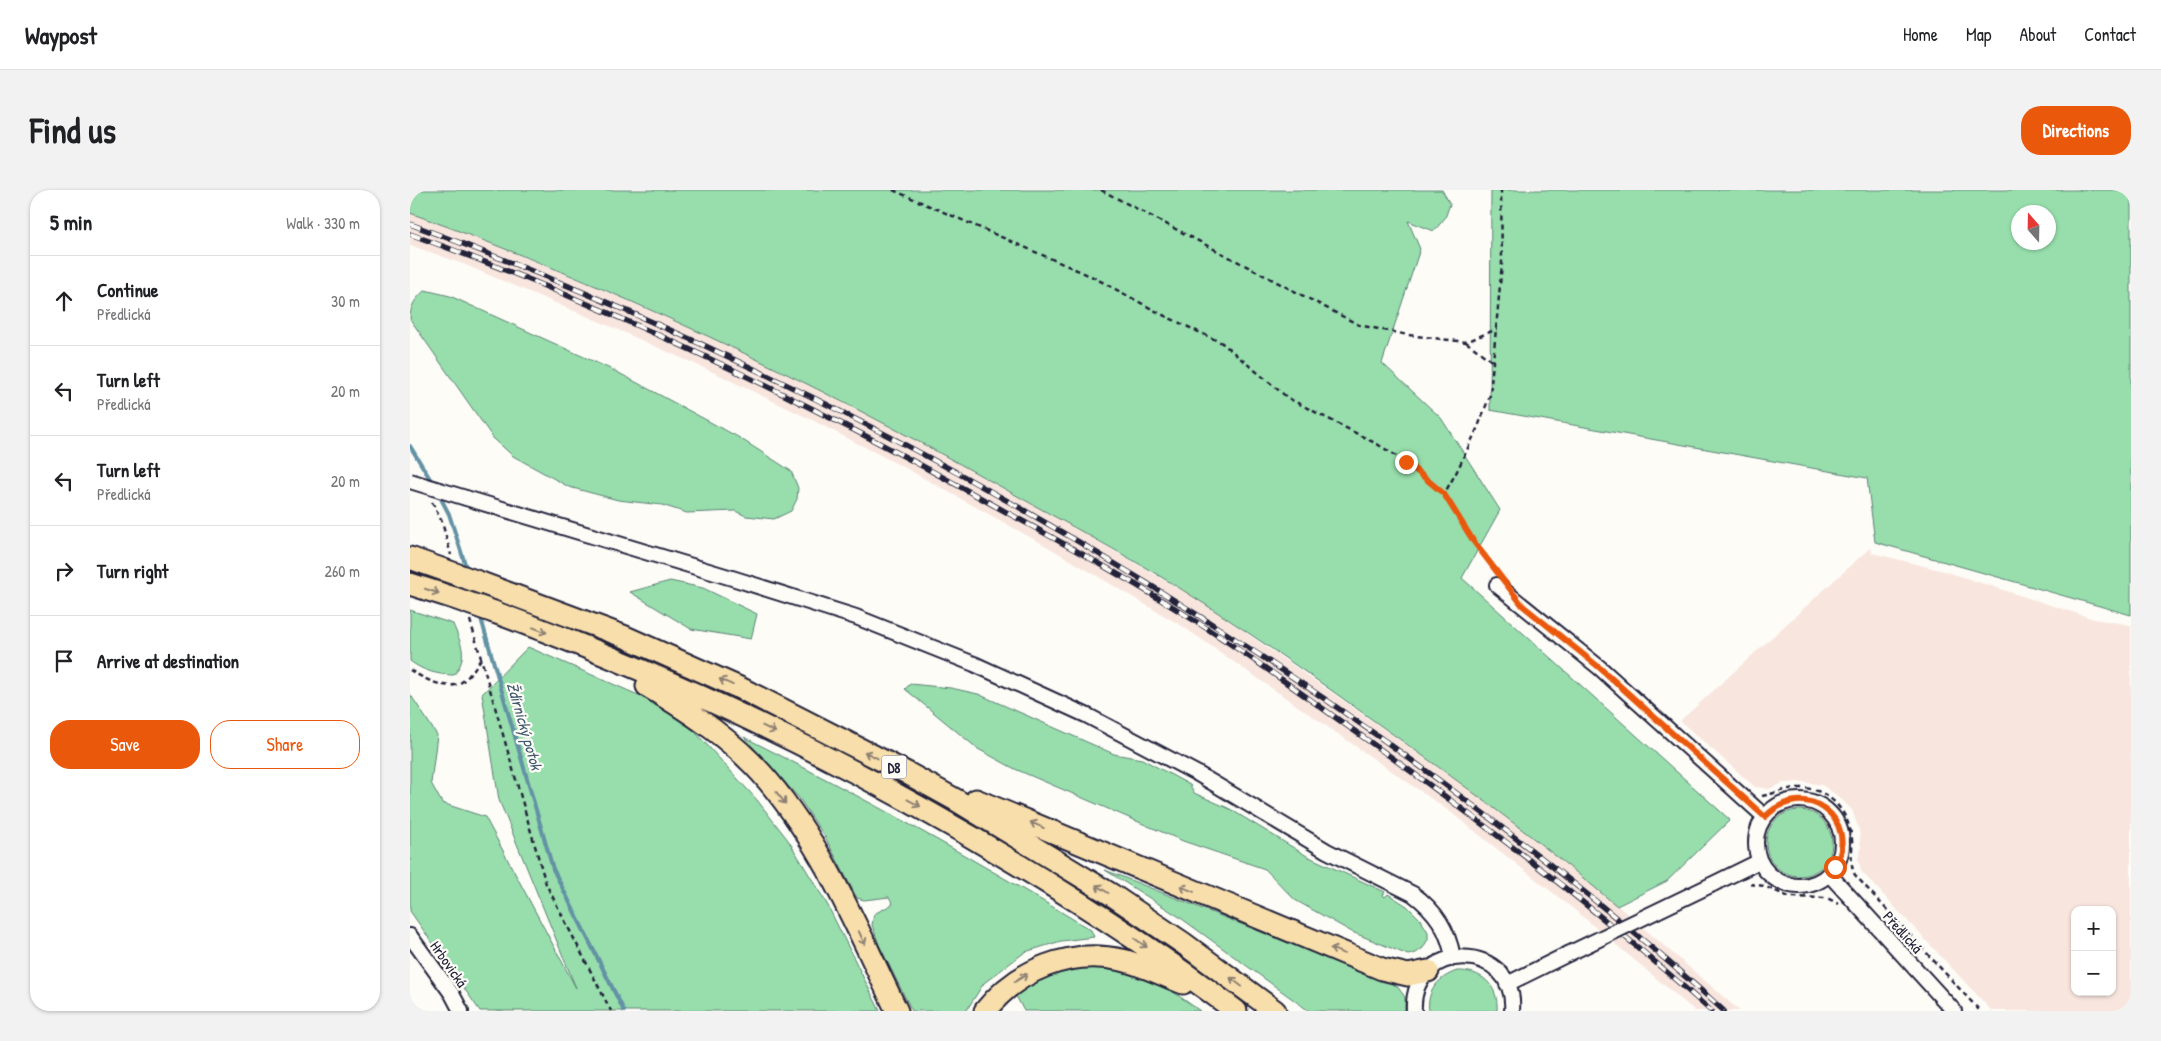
<!DOCTYPE html>
<html lang="en">
<head>
<meta charset="utf-8">
<style>
	:root { --surface:#fff; --page:#f2f2f2; --text:#202124; --muted:#757577; --line:#e0e0e0; --accent:#ea580c }
	body { margin:0; font-family:"Patrick Hand",sans-serif; background:var(--page); color:var(--text) }
	.controls { position:absolute; right:15px; bottom:15px; display:grid; overflow:hidden; border-radius:10px; box-shadow:0 1px 4px #0004 }
	.controls button { width:45px; height:45px; display:grid; place-items:center; padding:0; border:0; border-bottom:1px solid var(--line); background:var(--surface); color:var(--text); font:25px sans-serif }
	.compass { position:absolute; left:1601px; top:15px; width:45px; height:45px; border-radius:50%; background:var(--surface); box-shadow:0 1px 4px #0004; rotate:340deg }
	.stop { position:absolute; width:15px; height:15px; margin:-11px; border:4px solid #ea580c; border-radius:50%; background:#fff }
	.stop.end { background:#ea580c; border-color:#fff; box-shadow:0 1px 5px #0008 }
	.list { margin:0; padding:0; list-style:none }
	h2 { display:flex; justify-content:space-between; align-items:center; height:65px; margin:0; padding:0 20px; font-size:21px }
	h2 small { font-size:16px; font-weight:400; color:var(--muted) }
	.list li { display:grid; grid-template-columns:32px 1fr auto; gap:15px; align-items:center; box-sizing:border-box; height:90px; padding:0 20px; border-top:1px solid var(--line) }
	.list b { display:block; font-size:19px; white-space:nowrap }
	.list p { margin:0; font-size:16px; white-space:nowrap; color:var(--muted) }
	.list em { font-size:16px; font-style:normal; color:var(--muted) }
	.actions { display:flex; gap:10px; padding:15px 20px }
	.actions a { flex:1; padding:11px 0; border:1px solid var(--accent); border-radius:20px; text-align:center; font-size:18px; color:var(--accent) }
	.actions .main { background:var(--accent); color:#fff }
	.icon { flex:none; width:28px; height:28px; fill:none; stroke:currentColor; stroke-width:2; stroke-linecap:round; stroke-linejoin:round }
	.map { position:relative; flex:none; width:1721px; height:821px; overflow:hidden; border-radius:20px }
	header { display:flex; align-items:center; gap:30px; box-sizing:border-box; height:70px; padding:0 25px; background:var(--surface); border-bottom:1px solid var(--line) }
	header strong { font-size:24px }
	nav { display:flex; gap:28px; margin-inline-start:auto; font-size:18px }
	.intro { display:flex; align-items:center; justify-content:space-between; box-sizing:border-box; height:120px; padding:0 30px }
	h1 { margin:0; font-size:35px }
	.button { padding:12px 22px; border-radius:20px; background:var(--accent); color:#fff; font-size:18px; font-weight:700 }
	main { display:flex; gap:30px; padding:0 30px }
	aside { flex:1; background:var(--surface); border-radius:20px; box-shadow:0 1px 4px #0004 }
	.map>svg:first-child { display:block }
	.built { fill:#f8e6de; fill-rule:evenodd }
	.green { fill:#97deac; stroke:#5c8074; fill-rule:evenodd }
	.lines { fill:none; stroke-linecap:round; stroke-linejoin:round }
	.stream { stroke:#6392a5; stroke-width:4 }
	.minor-casing { stroke:#22223b; stroke-width:18 }
	.highway-casing { stroke:#22223b; stroke-width:25 }
	.path { stroke:#22223b; stroke-width:2.5; stroke-dasharray:5 4; stroke-linecap:butt }
	.minor { stroke:#fdfcf7; stroke-width:14 }
	.highway { stroke:#f8deab; stroke-width:21 }
	.rail-casing { stroke:#22223b; stroke-width:5.5 }
	.rail { stroke:#fdfcf7; stroke-width:4; stroke-dasharray:11; stroke-linecap:butt }
	.minor-bridge-casing { stroke:#22223b; stroke-width:18; stroke-linecap:butt }
	.highway-bridge-casing { stroke:#22223b; stroke-width:25; stroke-linecap:butt }
	.minor-bridge { stroke:#fdfcf7; stroke-width:14 }
	.highway-bridge { stroke:#f8deab; stroke-width:21 }
	.oneway { stroke:#8d8073 }
	.route { stroke:#ea580c; stroke-width:6 }
	.labels { text-anchor:middle; dominant-baseline:central; stroke-width:4.5; stroke-linejoin:round; paint-order:stroke }
	.shield { fill:#fdfcf7; stroke:#646373; stroke-width:1 }
	.shield-label { font-size:14px; font-weight:bold; fill:#22223b }
	.street-label { font-size:15px; fill:#22223b; stroke:#fdfcf7 }
	.water-label { font-size:16px; font-style:italic; fill:#425a70; stroke:#fdfcf7 }
</style>
</head>
<body>
<header>
<strong>Waypost</strong>
<nav><a>Home</a><a>Map</a><a>About</a><a>Contact</a></nav>
</header>
<div class="intro"><h1>Find us</h1><a class="button">Directions</a></div>
<main>
<aside>
<h2>5 min<small>Walk · 330 m</small></h2>
<ul class="list">
<li><svg class="icon" aria-label="ahead" viewBox="0 0 24 24"><path d="M12 20V5M6 11l6-6 6 6"/></svg><div><b>Continue</b><p>Předlická</p></div><em>30 m</em></li>
<li><svg class="icon" aria-label="left" viewBox="0 0 24 24"><path d="M17 20v-9H6M10 6l-5 5 5 5"/></svg><div><b>Turn left</b><p>Předlická</p></div><em>20 m</em></li>
<li><svg class="icon" aria-label="left" viewBox="0 0 24 24"><path d="M17 20v-9H6M10 6l-5 5 5 5"/></svg><div><b>Turn left</b><p>Předlická</p></div><em>20 m</em></li>
<li><svg class="icon" aria-label="right" viewBox="0 0 24 24"><path d="M7 20v-9h11M14 6l5 5-5 5"/></svg><div><b>Turn right</b></div><em>260 m</em></li>
<li><svg class="icon" aria-label="arrive" viewBox="0 0 24 24"><path d="M6 21V4h12l-3 4 3 4H6"/></svg><div><b>Arrive at destination</b></div></li>
</ul>
<div class="actions"><a class="main">Save</a><a>Share</a></div>
</aside>
<div class="map">
<svg width="1721" height="821" viewBox="0 0 1721 821">
	<rect width="100%" height="100%" fill="#fdfcf7"/>
	<filter id="ink" filterUnits="userSpaceOnUse"><feTurbulence type="fractalNoise" baseFrequency=".02" numOctaves="2"/><feDisplacementMap in="SourceGraphic" scale="10" xChannelSelector="R" yChannelSelector="G"/><feConvolveMatrix kernelMatrix="1 2 1 2 8 2 1 2 1" color-interpolation-filters="sRGB"/></filter>
	<g filter="url(#ink)">
		<path class="built" d="M 0,23 L 64,46 L 208,106 L 318,155 L 417,204 L 513,254 L 653,331 L 792,412 L 1057,597 L 1186,697 L 1330,821 L 1285,821 L 1166,721 L 1039,621 L 775,438 L 638,357 L 499,280 L 404,231 L 305,183 L 195,134 L 53,74 L 0,55 Z
			M 1461,357 L 1462,363 L 1534,381 L 1684,429 L 1721,435 L 1721,821 L 1582,821 L 1451,681 L 1448,668 L 1451,659 L 1449,640 L 1442,620 L 1429,607 L 1412,595 L 1393,592 L 1373,593 L 1359,599 L 1345,597 L 1270,531 ZM 1665,720 L 1702,720 L 1702,802 L 1665,802 Z"/>
		<path class="green" d="M 0,0 L 1032,0 L 1040,14 L 1035,28 L 1024,41 L 998,31 L 1010,59 L 972,173 L 1031,228 L 1090,320 L 1052,388 L 1320,630 L 1257,691 L 1207,716 C 1130,651 1049,591 967,533 C 910,492 852,451 793,413 C 727,370 655,333 586,294 C 398,189 203,96 0,23 Z
			M 1081,0 L 1721,0 L 1721,425 L 1465,352 L 1457,288 L 1080,220 ZM 1608,22 L 1638,22 L 1638,52 L 1608,52 Z
			M 15,100 L 40,106 L 207,182 L 328,247 L 381,281 L 388,298 L 387,309 L 381,321 L 364,329 L 336,326 L 325,321 L 277,323 L 252,315 L 208,310 L 159,297 L 103,266 L 83,248 L 0,129 C 0,116 5,109 15,100 Z
			M 260,391 L 293,398 L 347,424 L 341,449 L 281,439 L 220,402 Z
			M 0,420 L 43,434 C 51,454 59,466 44,485 C 28,485 13,481 0,471 Z
			M 118,457 L 267,522 L 347,610 L 378,650 L 417,714 L 470,821 L 70,821 L 0,721 L 0,504 L 27,545 L 21,593 L 32,613 L 75,627 L 166,798 L 89,610 L 72,504 Z
			M 500,494 L 541,498 L 568,504 L 704,564 L 732,569 L 780,595 L 784,603 L 820,619 L 897,666 L 975,702 L 973,705 L 975,707 L 978,704 L 997,716 L 1010,729 L 1018,742 L 1018,749 L 1013,758 L 1006,763 L 998,765 L 942,742 L 885,710 L 855,679 L 773,651 L 605,579 L 568,559 L 495,499 Z
			M 334,547 C 453,607 568,671 681,740 L 684,747 L 651,751 L 615,762 L 574,793 L 556,821 L 502,821 L 470,757 L 462,735 L 464,724 L 483,714 L 479,707 L 454,710 L 447,708 L 415,647 L 389,608 Z
			M1356 653a33 33 0 1 1 66 0a33 33 0 1 1-66 0Z
			M 695,680 L 987,796 L 995,807 L 995,819 L 993,821 L 899,821 L 768,726 Z
			M 679,777 L 712,780 L 762,801 L 790,821 L 614,821 L 606,806 L 608,799 L 646,778 Z
			M 1047,781 C 1071,780 1089,795 1087,821 L 1019,821 C 1016,801 1029,787 1047,781 Z"/>
		<g class="lines">
			<path class="stream" d="M 0,256 L 22,292
				M 28,303 L 39,324 L 57,380
				M 70,425 L 143,679 L 214,821"/>
			<g class="minor-casing">
				<path id="minor" d="M 56,308 L 322,388 L 446,427 L 564,474 L 678,526 L 788,584 L 917,661 L 1003,704 C 1026,721 1038,740 1043,767
					M 1087,395 L 1190,478 L 1355,627
					M1346 653a43 43 0 1 1 86 0a43 43 0 1 1-86 0Z
					M 1419,684 L 1544,821
					M 1301,695 L 1350,671
					M 0,746 L 42,804 L 51,821
					M 1097,794 L 1158,764
					M 1004,821 C 1000,748 1108,751 1102,821"/>
			</g>
			<g class="highway-casing">
				<path id="highway" d="M 0,368 L 37,381
					M 71,393 L 213,446 L 332,499 L 497,583 L 546,610 L 702,705 L 773,753 L 865,821
					M 0,394 L 44,408
					M 84,422 C 266,488 442,574 607,674 C 683,720 756,768 826,821
					M 237,496 C 282,523 326,552 359,592 C 415,659 449,743 487,821
					M 566,610 L 972,779 L 998,785 L 1018,781
					M 575,821 C 607,780 660,758 712,770 C 733,775 753,785 773,793"/>
			</g>
			<path class="path" d="M 483,0 L 683,87 L 753,125 L 812,153 L 878,208 L 967,254 L 996,272 L 1034,304
				M 691,0 L 949,135 L 998,145 L 1056,152 L 1087,139
				M 1056,152 L 1083,172
				M 22,312 L 32,332 L 41,365
				M 1087,381 L 1064,352 L 1034,304 L 1046,283 L 1068,237 L 1080,205 L 1092,73 L 1091,0
				M 60,430 L 136,694 L 201,821
				M 0,480 C 13,488 38,503 53,491 C 60,486 66,476 71,469
				M 1352,606 C 1363,604 1374,599 1386,598 C 1418,596 1439,621 1442,650 C 1443,663 1439,673 1445,685 L 1570,821
				M 1340,694 L 1354,696 L 1379,707 L 1417,708 L 1429,714"/>
			<use href="#minor" class="minor"/>
			<use href="#highway" class="highway"/>
			<g class="rail-casing">
				<path id="rail" d="M 0,34 C 346,161 674,337 975,551 C 1092,635 1207,724 1314,821
					M 0,44 C 197,115 387,206 569,307 C 641,347 713,385 782,429 C 838,464 892,504 946,542 C 1069,629 1189,720 1301,821"/>
			</g>
			<use href="#rail" class="rail"/>
			<g class="minor-bridge-casing">
				<path id="minor-bridge" d="M 0,291 L 56,308
					M 1158,764 L 1301,695"/>
			</g>
			<g class="highway-bridge-casing">
				<path id="highway-bridge" d="M 37,381 L 71,393
					M 44,408 L 84,422"/>
			</g>
			<use href="#minor-bridge" class="minor-bridge"/>
			<use href="#highway-bridge" class="highway-bridge"/>
		</g>
		<defs><path id="oneway-shaft" d="M-6 0H5M1.5-3L5.5 0L1.5 3" fill="none" stroke-width="1.6" stroke-linecap="round" stroke-linejoin="round" transform="scale(1.25)"/></defs>
		<g class="oneway">
			<use href="#oneway-shaft" transform="translate(22 401) rotate(18)"/>
			<use href="#oneway-shaft" transform="translate(130 440) rotate(21)"/>
			<use href="#oneway-shaft" transform="translate(316 492) rotate(-156)"/>
			<use href="#oneway-shaft" transform="translate(359 539) rotate(26)"/>
			<use href="#oneway-shaft" transform="translate(461 565) rotate(-153)"/>
			<use href="#oneway-shaft" transform="translate(371 608) rotate(52)"/>
			<use href="#oneway-shaft" transform="translate(504 613) rotate(28)"/>
			<use href="#oneway-shaft" transform="translate(627 635) rotate(-156)"/>
			<use href="#oneway-shaft" transform="translate(692 699) rotate(-148)"/>
			<use href="#oneway-shaft" transform="translate(777 699) rotate(-158)"/>
			<use href="#oneway-shaft" transform="translate(452 748) rotate(64)"/>
			<use href="#oneway-shaft" transform="translate(731 753) rotate(35)"/>
			<use href="#oneway-shaft" transform="translate(927 761) rotate(-158)"/>
			<use href="#oneway-shaft" transform="translate(611 788) rotate(-32)"/>
			<use href="#oneway-shaft" transform="translate(826 792) rotate(-143)"/>
		</g>
	</g>
	<g class="lines" filter="url(#ink)">
		<path class="route" d="M 996,272 L 1034,304 L 1064,352 L 1113,416 L 1190,478 L 1355,627 C 1394,587 1451,628 1425,677"/>
	</g>
	<g class="labels">
		<rect class="shield" x="471.5" y="565.5" width="25" height="23" rx="4"/>
		<g class="shield-label">
			<text x="484" y="577">D8</text>
		</g>
		<g class="street-label">
			<text transform="translate(1493 742) rotate(48)">Předlická</text>
			<text transform="translate(39 774) rotate(55)">Hrbovická</text>
		</g>
		<g class="water-label">
			<text transform="translate(115 536) rotate(74)">Ždírnický potok</text>
		</g>
	</g>
</svg>
<div class="controls">
<button>+</button>
<button>−</button>
</div>
<svg class="compass" viewBox="-18 -18 36 36"><path d="M0-13l5 13h-10z" fill="#e53935"/><path d="M0 13l5-13h-10z" fill="#757577"/></svg>
<div class="stop" style="left:1425px;top:677px"></div>
<div class="stop end" style="left:996px;top:272px"></div>
</div>
</main>
</body>
</html>
